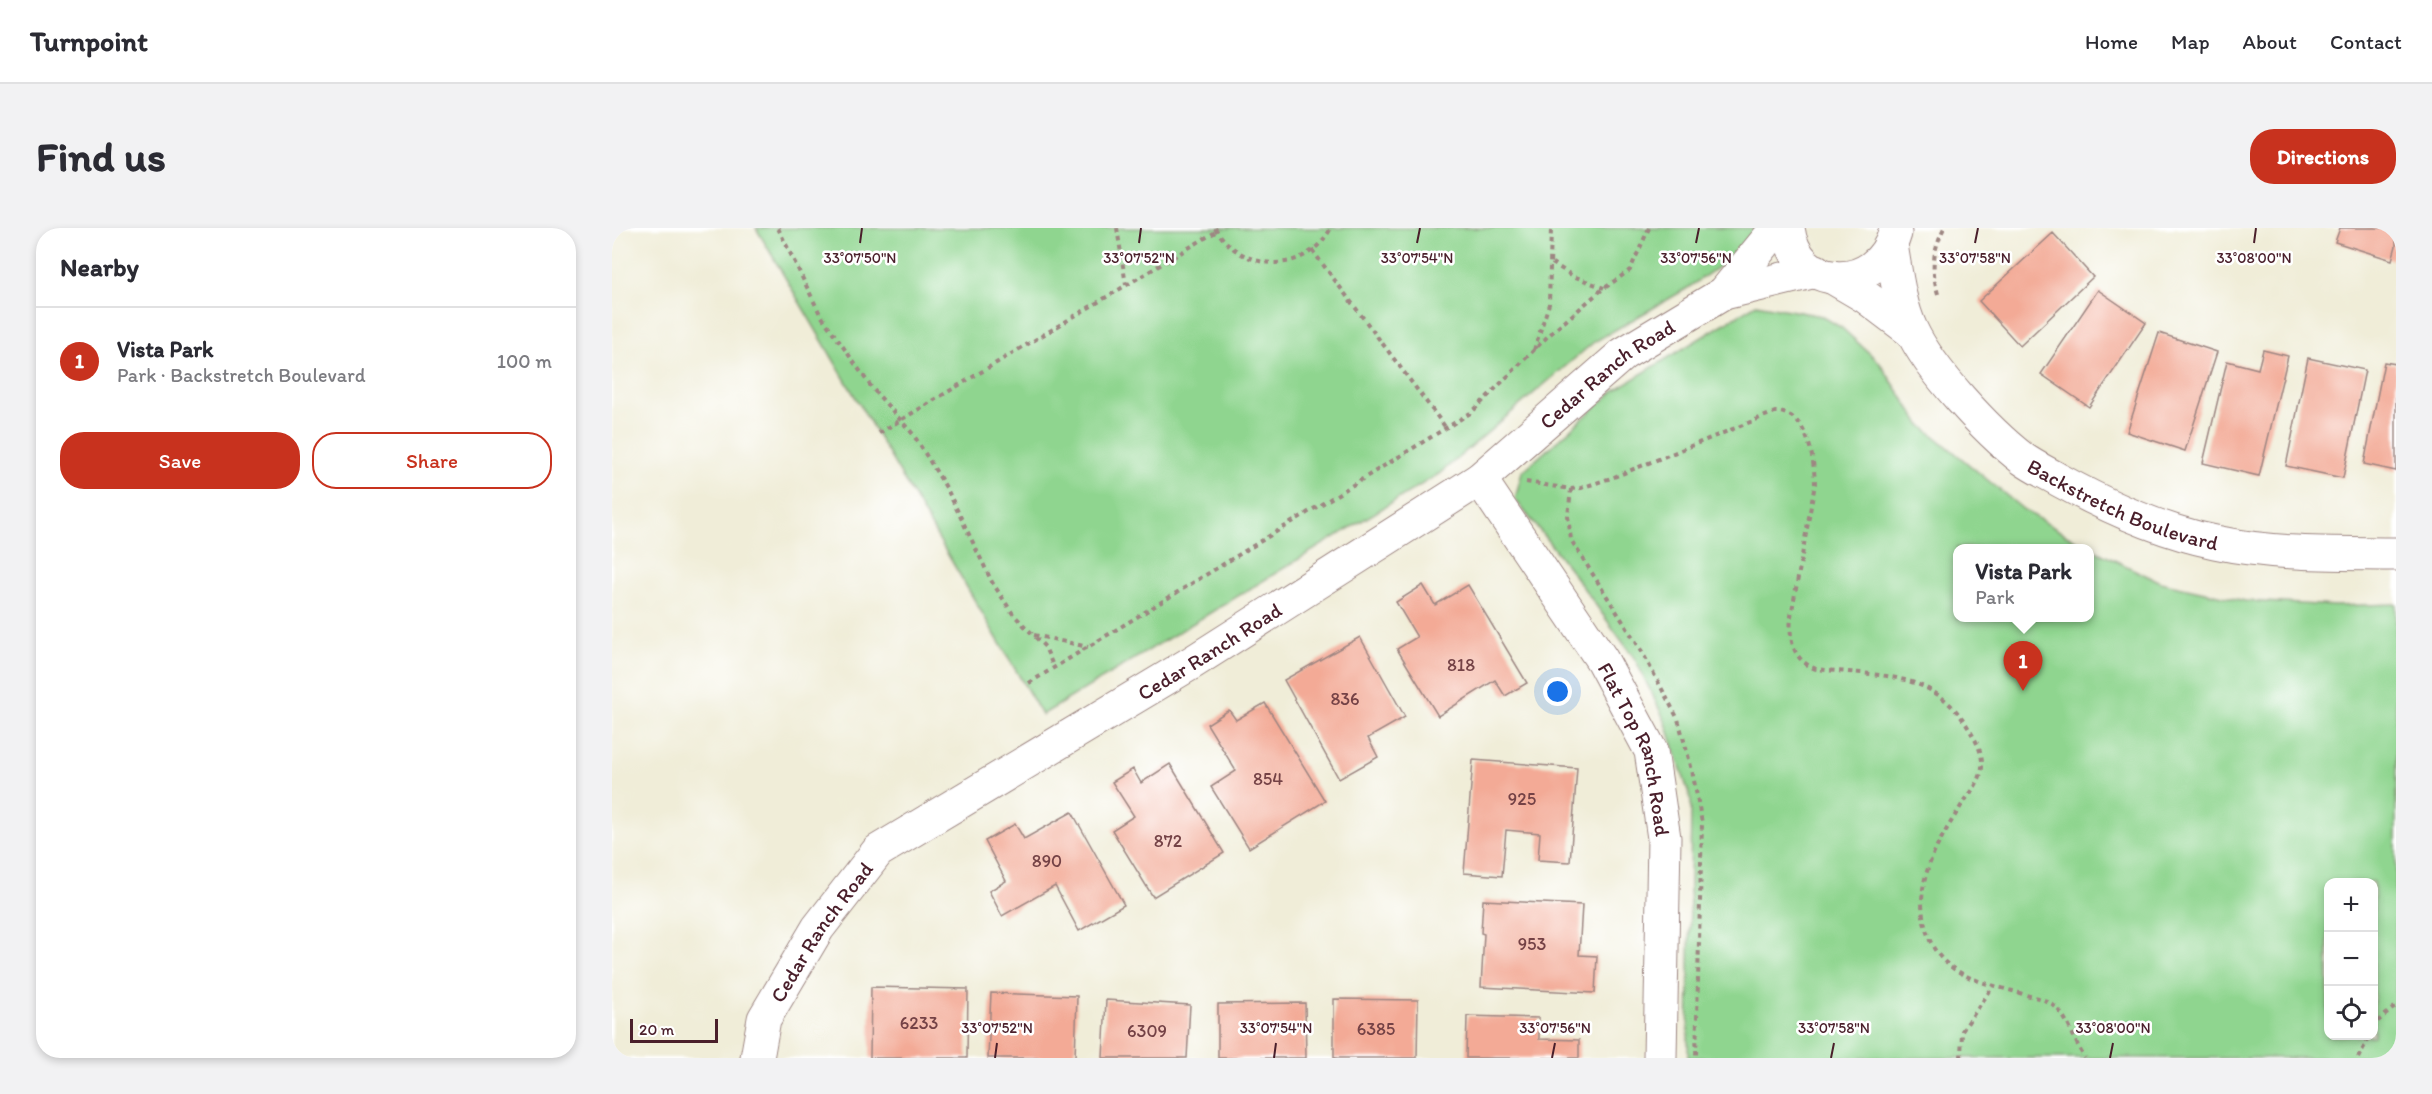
<!DOCTYPE html>
<html lang="en">
<head>
<meta charset="utf-8">
<style>
	:root { --surface:#fff; --page:#f2f2f3; --text:#2b2b33; --muted:#7c7c81; --line:#e1e1e2; --accent:#c8321e }
	body { margin:0; font-family:Itim,sans-serif; background:var(--page); color:var(--text) }
	.controls { position:absolute; right:18px; bottom:18px; display:grid; overflow:hidden; border-radius:12px; box-shadow:0 3px 9px #0003 }
	.controls button { width:54px; height:54px; display:grid; place-items:center; padding:0; border:0; border-bottom:2px solid var(--line); background:var(--surface); color:var(--text); font:30px sans-serif }
	.scale { position:absolute; left:18px; bottom:15px; width:88px; box-sizing:border-box; padding-left:6px; border:3px solid #4a1f2b; border-top:0; font-size:16px; line-height:21px; white-space:nowrap; color:#4a1f2b; -webkit-text-stroke:4px #fff; paint-order:stroke }
	.you { position:absolute; left:946px; top:464px; width:21px; height:21px; margin:-15px; border:4px solid #fff; border-radius:50%; background:#1a73e8; box-shadow:0 0 0 9px #1a73e833 }
	.badge { display:grid; place-items:center; width:39px; height:39px; border-radius:50%; background:var(--accent); color:#fff; font-size:20px; font-weight:700 }
	.pin { position:absolute; translate:-50% -50px; filter:drop-shadow(0 2px 3px #0008) }
	.pin::after { content:''; position:absolute; top:32px; width:21px; height:18px; background:inherit; clip-path:polygon(0 0,100% 0,50% 100%) }
	.popup { position:absolute; left:1341px; top:316px; width:141px; height:78px; box-sizing:border-box; display:grid; place-content:center; border-radius:12px; background:var(--surface); filter:drop-shadow(0 2px 4px #0005); font-size:20px; white-space:nowrap; color:var(--muted) }
	.popup b { font-size:22px; color:var(--text) }
	.popup::after { content:''; position:absolute; left:50%; top:100%; margin-left:-12px; border:12px solid transparent; border-top-color:var(--surface) }
	.list { margin:0; padding:0; list-style:none }
	h2 { display:flex; justify-content:space-between; align-items:center; height:78px; margin:0; padding:0 24px; font-size:26px }
	h2 small { font-size:20px; font-weight:400; color:var(--muted) }
	.list li { display:grid; grid-template-columns:39px 1fr auto; gap:18px; align-items:center; box-sizing:border-box; height:108px; padding:0 24px; border-top:2px solid var(--line) }
	.list b { display:block; font-size:22px; white-space:nowrap }
	.list p { margin:0; font-size:20px; white-space:nowrap; color:var(--muted) }
	.list em { font-size:20px; font-style:normal; color:var(--muted) }
	.actions { display:flex; gap:12px; padding:18px 24px }
	.actions a { flex:1; padding:14px 0; border:2px solid var(--accent); border-radius:24px; text-align:center; font-size:21px; color:var(--accent) }
	.actions .main { background:var(--accent); color:#fff }
	.icon { flex:none; width:33px; height:33px; fill:none; stroke:currentColor; stroke-width:2; stroke-linecap:round; stroke-linejoin:round }
	.map { position:relative; flex:none; width:1784px; height:830px; overflow:hidden; border-radius:24px }
	header { display:flex; align-items:center; gap:36px; box-sizing:border-box; height:84px; padding:0 30px; background:var(--surface); border-bottom:2px solid var(--line) }
	header strong { font-size:28px }
	nav { display:flex; gap:33px; margin-inline-start:auto; font-size:21px }
	.intro { display:flex; align-items:center; justify-content:space-between; box-sizing:border-box; height:144px; padding:0 36px }
	h1 { margin:0; font-size:42px }
	.button { padding:15px 27px; border-radius:24px; background:var(--accent); color:#fff; font-size:21px; font-weight:700 }
	main { display:flex; gap:36px; padding:0 36px }
	aside { flex:1; background:var(--surface); border-radius:24px; box-shadow:0 3px 9px #0003 }
	.map>svg:first-child { display:block }
	.green { fill:#8fd58f; stroke:#6c7a5d; stroke-width:1.5; fill-rule:evenodd }
	.building { fill:#f3aa96 }
	.lines { fill:none; stroke-linecap:round; stroke-linejoin:round }
	.minor-casing { stroke:#9d8682; stroke-width:35 }
	.path { stroke:#9d8682; stroke-width:4; stroke-dasharray:4.5 4.5; stroke-linecap:butt }
	.minor { stroke:#fff; stroke-width:33 }
	.ticks { fill:none; stroke:#4a1f2b; stroke-width:2 }
	.labels { text-anchor:middle; dominant-baseline:central; stroke-width:5; stroke-linejoin:round; paint-order:stroke }
	.number-label { font-size:18px; fill:#744246 }
	.street-label { font-size:21px; fill:#4a1f2b; stroke:#fff }
	.ticks-label { font-size:15px; text-anchor:middle; fill:#4a1f2b; stroke:#fff; stroke-width:5; stroke-linejoin:round; paint-order:stroke }
</style>
</head>
<body>
<header>
<strong>Turnpoint</strong>
<nav><a>Home</a><a>Map</a><a>About</a><a>Contact</a></nav>
</header>
<div class="intro"><h1>Find us</h1><a class="button">Directions</a></div>
<main>
<aside>
<h2>Nearby<small></small></h2>
<ul class="list">
<li><span class="badge">1</span><div><b>Vista Park</b><p>Park · Backstretch Boulevard</p></div><em>100 m</em></li>
</ul>
<div class="actions"><a class="main">Save</a><a>Share</a></div>
</aside>
<div class="map">
<svg width="1784" height="830" viewBox="0 0 1784 830">
	<rect width="100%" height="100%" fill="#fff"/>
	<filter id="ink" filterUnits="userSpaceOnUse"><feTurbulence type="fractalNoise" baseFrequency=".0167" numOctaves="2"/><feDisplacementMap in="SourceGraphic" scale="12" xChannelSelector="R" yChannelSelector="G"/><feConvolveMatrix kernelMatrix="1 2 1 2 8 2 1 2 1" color-interpolation-filters="sRGB"/></filter>
	<filter id="wash" filterUnits="userSpaceOnUse"><feTurbulence type="fractalNoise" baseFrequency=".008" numOctaves="4" result="noise"/><feDisplacementMap in="SourceGraphic" scale="24" xChannelSelector="R" yChannelSelector="G"/><feGaussianBlur stdDeviation="1.35" result="paint"/><feColorMatrix in="noise" values="0 0 0 0 0 0 0 0 0 0 0 0 0 0 0 0 0 1.4 0 .05"/><feComposite in="paint" operator="in"/></filter>
	<g filter="url(#wash)">
		<rect width="100%" height="100%" fill="#f0edd8"/>
		<path class="green" d="M 144,0 L 1148,0 L 1128,24 L 1074,61 L 982,114 L 827,246 L 430,487 Z
			M 1144,76 L 1210,88 L 1230,100 L 1267,134 L 1308,196 L 1412,282 L 1473,318 L 1548,354 L 1633,373 L 1724,378 L 1784,376 L 1784,830 L 1076,830 L 1079,572 L 1054,495 L 1023,431 L 957,340 L 903,271 L 910,244 L 1003,162 ZM 1477,320 L 1477,390 L 1345,390 L 1345,320 ZM 1762,654 L 1762,808 L 1716,808 L 1716,654 Z"/>
		<g id="blocks">
			<path class="building" d="M 1728,0 L 1784,0 L 1784,18 L 1780,32 L 1723,14 Z
				M 1441,5 L 1481,49 L 1408,118 L 1367,73 Z
				M 1486,62 L 1534,95 L 1477,179 L 1429,146 Z
				M 1547,105 L 1605,124 L 1573,223 L 1515,204 Z
				M 1651,122 L 1676,128 L 1647,248 L 1591,235 L 1615,133 L 1646,141 Z
				M 1696,130 L 1753,142 L 1731,250 L 1674,238 Z
				M 1772,134 L 1784,136 L 1784,243 L 1752,236 Z
				M 811,357 L 823,377 L 856,357 L 915,455 L 893,468 L 883,452 L 826,488 L 785,421 L 805,409 L 784,374 Z
				M 748,409 L 793,489 L 756,510 L 766,529 L 727,551 L 672,452 Z
				M 653,475 L 713,573 L 637,620 L 599,559 L 624,543 L 595,496 L 617,482 L 624,492 Z
				M 861,532 L 965,540 L 958,634 L 926,632 L 928,605 L 894,602 L 890,648 L 852,645 Z
				M 558,536 L 612,625 L 541,669 L 500,602 L 522,588 L 500,554 L 521,541 L 529,555 Z
				M 460,584 L 512,677 L 467,703 L 443,658 L 390,688 L 377,663 L 394,653 L 373,613 L 403,596 L 412,611 Z
				M 871,672 L 970,677 L 967,727 L 985,728 L 983,765 L 869,759 L 872,706 L 869,705 Z
				M 259,759 L 356,761 L 355,830 L 258,830 Z
				M 379,765 L 465,768 L 463,830 L 376,830 Z
				M 722,771 L 806,772 L 805,830 L 722,830 Z
				M 494,772 L 578,777 L 575,830 L 491,830 Z
				M 693,775 L 694,830 L 606,830 L 606,776 Z
				M 855,788 L 927,790 L 927,811 L 967,812 L 967,830 L 854,830 Z"/>
		</g>
	</g>
	<g filter="url(#ink)">
		<use href="#blocks" fill-opacity="0" stroke="#9d8682" stroke-width="1.5"/>
		<g class="lines">
			<g class="minor-casing">
				<g id="minor">
					<path d="M 1176,0 C 1184,64 1265,67 1283,5"/>
					<path id="s1" d="M 1279,17 C 1284,45 1287,75 1299,101 C 1318,142 1375,203 1411,231 C 1422,239 1435,245 1447,252 C 1496,279 1548,303 1603,314 C 1662,327 1724,325 1784,326"/>
					<path d="M 1220,49 L 1254,69 L 1299,103"/>
					<path d="M 1112,65 L 1204,43"/>
					<path id="s2" d="M 868,251 L 990,432 L 1039,523 L 1052,610 L 1048,830"/>
					<path id="s3" d="M 145,830 L 152,791 L 206,700 L 266,623 L 581,434 L 868,251 L 1011,126 L 1112,65 L 1165,0"/>
				</g>
			</g>
			<path class="path" d="M 166,0 L 208,86 L 260,160 L 301,206 L 335,261 L 380,354 L 401,386 L 433,419 L 442,440
				M 505,0 L 514,57
				M 603,0 C 631,45 693,48 719,0
				M 700,22 L 834,200
				M 940,35 L 961,48 L 992,60
				M 1326,66 C 1319,41 1320,24 1332,0
				M 922,122 L 937,76 L 939,0
				M 267,205 L 605,3
				M 914,254 L 959,261 L 969,260 L 1002,249 L 1163,184 C 1196,183 1202,231 1203,256 L 1179,388 C 1177,411 1180,432 1204,441 C 1263,448 1322,441 1357,501 C 1364,513 1371,524 1370,539 C 1369,553 1359,564 1351,575 C 1324,617 1297,659 1317,710 C 1333,751 1377,755 1414,767 C 1421,769 1430,770 1436,774 C 1456,784 1461,813 1473,830
				M 959,261 L 956,288 L 959,312 L 1029,422 L 1066,491 L 1080,542 L 1090,595 L 1084,830
				M 422,407 L 476,419
				M 417,455 L 860,184 L 936,108 L 987,64 L 1018,42 L 1037,0
				M 1762,802 L 1766,793 L 1784,778
				M 1349,830 L 1350,803 L 1382,757
				M 1746,830 L 1758,808"/>
			<use href="#minor" class="minor"/>
		</g>
	</g>
	<path class="ticks" d="M 248,15 L 250,0M 527,15 L 529,0M 805,15 L 808,0M 1084,15 L 1087,0M 1363,15 L 1366,0M 1642,15 L 1644,0M 383,830 L 385,815M 662,830 L 664,815M 940,830 L 943,815M 1219,830 L 1222,815M 1498,830 L 1501,815"/>
	<g class="labels">
		<g class="number-label">
			<text x="849" y="437">818</text>
			<text x="733" y="471">836</text>
			<text x="656" y="551">854</text>
			<text x="910" y="571">925</text>
			<text x="556" y="613">872</text>
			<text x="435" y="633">890</text>
			<text x="920" y="716">953</text>
			<text x="307" y="795">6233</text>
			<text x="764" y="801">6385</text>
			<text x="535" y="803">6309</text>
		</g>
		<g class="street-label">
			<text stroke="none"><textPath href="#s3" startOffset="1116">Cedar Ranch Road</textPath></text>
			<text stroke="none"><textPath href="#s1" startOffset="370">Backstretch Boulevard</textPath></text>
			<text stroke="none"><textPath href="#s3" startOffset="630">Cedar Ranch Road</textPath></text>
			<text stroke="none"><textPath href="#s2" startOffset="315">Flat Top Ranch Road</textPath></text>
			<text stroke="none"><textPath href="#s3" startOffset="144">Cedar Ranch Road</textPath></text>
		</g>
	</g>
	<g class="ticks-label">
		<text x="248" y="35">33°07'50"N</text>
		<text x="527" y="35">33°07'52"N</text>
		<text x="805" y="35">33°07'54"N</text>
		<text x="1084" y="35">33°07'56"N</text>
		<text x="1363" y="35">33°07'58"N</text>
		<text x="1642" y="35">33°08'00"N</text>
		<text x="385" y="805">33°07'52"N</text>
		<text x="664" y="805">33°07'54"N</text>
		<text x="943" y="805">33°07'56"N</text>
		<text x="1222" y="805">33°07'58"N</text>
		<text x="1501" y="805">33°08'00"N</text>
	</g>
</svg>
<div class="controls">
<button>+</button>
<button>−</button>
<button><svg class="icon" aria-label="locate" viewBox="0 0 24 24"><circle cx="12" cy="12" r="6"/><path d="M12 2v4M12 18v4M2 12h4M18 12h4"/></svg></button>
</div>
<div class="scale">20 m</div>
<div class="you"></div>
<div class="pin badge" style="left:1411px;top:463px">1</div>
<div class="popup"><b>Vista Park</b>Park</div>
</div>
</main>
</body>
</html>
